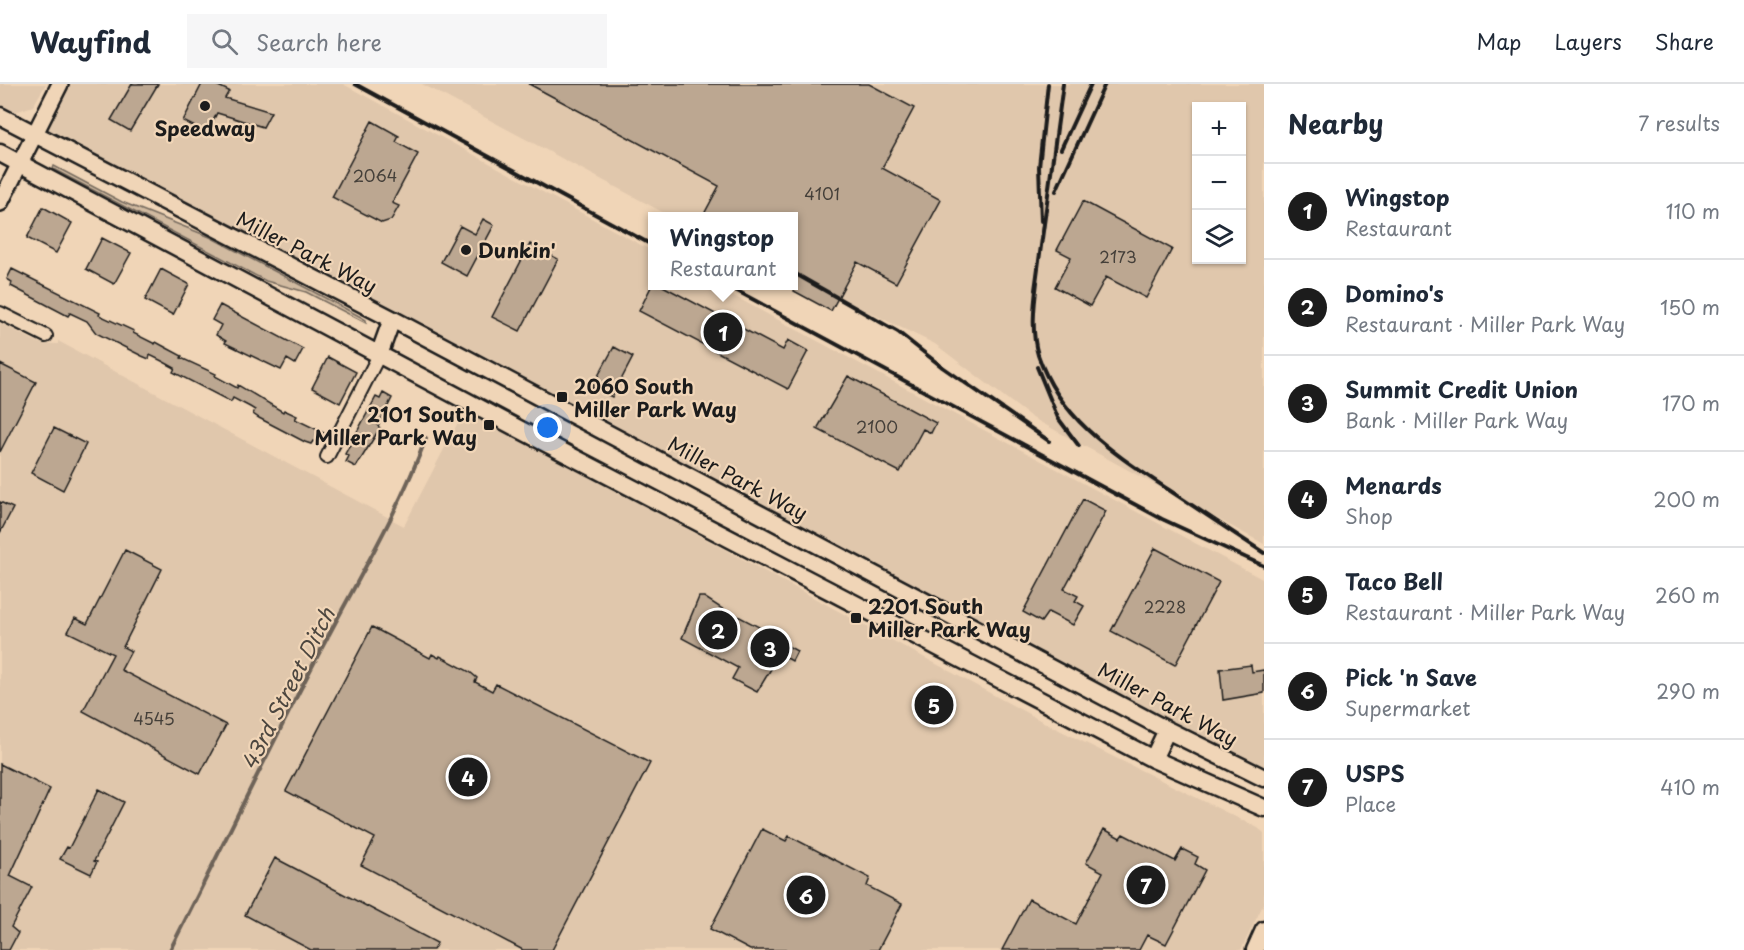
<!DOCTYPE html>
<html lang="en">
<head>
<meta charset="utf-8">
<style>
	:root { --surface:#fff; --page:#f6f6f7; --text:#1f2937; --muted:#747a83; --line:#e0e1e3; --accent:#1c1c1c }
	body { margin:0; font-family:"Playpen Sans",sans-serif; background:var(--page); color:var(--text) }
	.controls { position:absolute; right:18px; top:18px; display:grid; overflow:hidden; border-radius:0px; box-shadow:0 2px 4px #0004 }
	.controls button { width:54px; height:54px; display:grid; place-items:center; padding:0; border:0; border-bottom:2px solid var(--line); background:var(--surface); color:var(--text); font:30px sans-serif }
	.you { position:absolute; left:548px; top:344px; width:21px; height:21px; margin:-15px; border:4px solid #fff; border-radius:50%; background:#1a73e8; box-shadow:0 0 0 9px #1a73e833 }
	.badge { display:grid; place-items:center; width:39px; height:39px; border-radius:50%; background:var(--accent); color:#fff; font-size:20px; font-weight:700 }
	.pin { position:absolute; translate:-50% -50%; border:3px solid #fff; box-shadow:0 2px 6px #0006 }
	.popup { position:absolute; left:648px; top:128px; width:150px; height:78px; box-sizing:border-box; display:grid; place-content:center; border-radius:0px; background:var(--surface); filter:drop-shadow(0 2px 4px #0005); font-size:20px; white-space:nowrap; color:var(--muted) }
	.popup b { font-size:22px; color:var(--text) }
	.popup::after { content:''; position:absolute; left:50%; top:100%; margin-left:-12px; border:12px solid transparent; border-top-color:var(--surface) }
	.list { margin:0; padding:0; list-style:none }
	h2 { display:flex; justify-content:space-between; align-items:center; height:78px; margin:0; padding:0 24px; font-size:26px }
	h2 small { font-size:20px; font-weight:400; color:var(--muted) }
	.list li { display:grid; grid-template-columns:39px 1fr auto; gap:18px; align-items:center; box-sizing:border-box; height:96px; padding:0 24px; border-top:2px solid var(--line) }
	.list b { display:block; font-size:22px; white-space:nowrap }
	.list p { margin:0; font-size:20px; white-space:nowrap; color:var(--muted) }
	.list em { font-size:20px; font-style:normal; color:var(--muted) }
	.icon { flex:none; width:33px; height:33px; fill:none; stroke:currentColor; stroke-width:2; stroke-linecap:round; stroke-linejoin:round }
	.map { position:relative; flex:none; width:1264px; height:866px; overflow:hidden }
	header { display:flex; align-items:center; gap:36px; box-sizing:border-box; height:84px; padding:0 30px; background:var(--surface); border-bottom:2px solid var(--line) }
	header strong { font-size:28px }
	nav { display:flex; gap:33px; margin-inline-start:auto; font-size:21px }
	.search { width:420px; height:54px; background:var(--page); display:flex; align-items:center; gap:15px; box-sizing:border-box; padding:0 21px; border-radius:0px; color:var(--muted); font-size:22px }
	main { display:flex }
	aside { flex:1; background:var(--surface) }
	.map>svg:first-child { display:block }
	.built { fill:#e0c7ac; fill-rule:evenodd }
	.green { fill:#d1baa0; stroke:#766b5e; stroke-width:1.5 }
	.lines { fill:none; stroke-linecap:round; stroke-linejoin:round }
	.stream { stroke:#6e6358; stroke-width:4 }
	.building { fill:#bca791; stroke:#1c1c1c; stroke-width:1.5 }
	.minor-casing { stroke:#1c1c1c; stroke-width:16 }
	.tertiary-casing { stroke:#1c1c1c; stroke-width:20 }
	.secondary-casing { stroke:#1c1c1c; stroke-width:21 }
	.minor { stroke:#f0d5b7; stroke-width:12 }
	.tertiary { stroke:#f0d5b7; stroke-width:15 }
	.secondary { stroke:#f0d5b7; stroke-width:16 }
	.rail { stroke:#1c1c1c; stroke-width:4 }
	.poi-dot { fill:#1c1c1c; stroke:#f0d5b7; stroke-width:2 }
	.labels { text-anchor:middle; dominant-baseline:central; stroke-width:4.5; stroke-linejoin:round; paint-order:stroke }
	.number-label { font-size:16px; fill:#443f39 }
	.poi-label { font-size:20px; font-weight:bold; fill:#1c1c1c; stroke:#f0d5b7; text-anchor:start }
	.street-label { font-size:20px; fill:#1c1c1c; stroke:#f0d5b7 }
	.water-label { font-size:21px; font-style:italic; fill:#4c463f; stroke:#f0d5b7 }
</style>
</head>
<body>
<header>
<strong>Wayfind</strong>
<div class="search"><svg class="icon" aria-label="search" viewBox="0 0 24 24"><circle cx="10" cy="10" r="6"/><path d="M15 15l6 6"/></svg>Search here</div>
<nav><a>Map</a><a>Layers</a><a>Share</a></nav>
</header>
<main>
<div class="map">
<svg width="1264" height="866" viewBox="0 0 1264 866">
	<rect width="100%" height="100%" fill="#f0d5b7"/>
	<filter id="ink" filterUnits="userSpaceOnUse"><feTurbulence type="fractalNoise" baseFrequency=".0167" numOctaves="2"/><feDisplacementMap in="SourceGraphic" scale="12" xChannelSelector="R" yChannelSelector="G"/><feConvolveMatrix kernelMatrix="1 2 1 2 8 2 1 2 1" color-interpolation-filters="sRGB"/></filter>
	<g filter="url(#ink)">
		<path class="built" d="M 0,0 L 46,0 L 33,22 L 15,28 L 0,21 Z
			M 60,0 L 343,0 L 652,167 L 652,202 L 715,202 L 1264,496 L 1264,682 L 1216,670 L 35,51 Z
			M 422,0 L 1264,0 L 1264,460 L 1031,333 L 935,260 L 794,192 L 794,132 L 670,132 ZM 1196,22 L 1242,22 L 1242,176 L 1196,176 Z
			M 0,239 L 39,259 L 58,260 L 58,257 L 404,442 L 465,325 L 1049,641 L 1258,744 L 1264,749 L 1264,819 L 1241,866 L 0,866 Z"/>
		<path class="green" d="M 54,82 L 122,118 L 210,153 L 361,233 L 366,236 L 366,239 L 306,208 L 266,197 L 53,85 Z"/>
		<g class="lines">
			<path class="stream" d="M 170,866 C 219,770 265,673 315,577 C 353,503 397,432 426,354"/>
		</g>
		<path class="building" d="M 132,0 L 158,0 L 130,47 L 111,36 Z
			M 202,0 L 214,0 L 229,7 L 225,14 L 271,28 L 263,43 L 217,29 L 207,49 L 183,37 Z
			M 529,0 L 869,0 L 914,24 L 882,84 L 941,116 L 896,199 L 857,178 L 831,227 L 794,207 L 794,132 L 703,132 L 719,102 Z
			M 372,37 L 399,52 L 396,58 L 418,70 L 392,119 L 399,122 L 391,136 L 382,139 L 332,113 Z
			M 1083,117 L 1172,165 L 1146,214 L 1106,193 L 1090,222 L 1055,203 L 1071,173 L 1057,166 Z
			M 43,123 L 72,139 L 56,169 L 27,154 Z
			M 483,135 L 494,141 L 467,192 L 441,178 L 460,142 L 475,150 Z
			M 102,154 L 131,169 L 114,200 L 86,185 Z
			M 530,160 L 558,175 L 520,247 L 492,233 Z
			M 12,185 L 100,229 L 99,231 L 134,247 L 133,249 L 155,260 L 156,258 L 165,263 L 182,272 L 181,274 L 216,290 L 215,292 L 237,304 L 238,301 L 283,328 L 284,326 L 297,332 L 295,335 L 324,349 L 318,360 L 313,357 L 311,360 L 305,358 L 259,334 L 253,330 L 255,326 L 250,323 L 233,314 L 231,318 L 173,288 L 175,284 L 162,277 L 150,271 L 149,275 L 142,272 L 96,249 L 87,237 L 70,229 L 68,232 L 11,202 L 12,198 L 7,195 Z
			M 161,185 L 189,200 L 173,231 L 145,216 Z
			M 652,201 L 661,201 L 783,266 L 788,256 L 808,267 L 788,305 L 639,227 Z
			M 220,221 L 303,265 L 295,280 L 287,275 L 281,286 L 225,259 L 226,257 L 216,251 L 221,241 L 212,236 Z
			M 614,263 L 633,273 L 612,313 L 592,303 Z
			M 328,273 L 356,288 L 340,319 L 312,304 Z
			M 0,280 L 36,298 L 0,368 Z
			M 848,292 L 936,339 L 931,349 L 923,345 L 900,388 L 817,345 Z
			M 383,309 L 392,314 L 378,342 L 380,344 L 356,383 L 346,378 L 349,372 L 345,370 L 376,313 L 380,315 Z
			M 54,344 L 86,360 L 63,406 L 31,389 Z
			M 1083,415 L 1106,427 L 1064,505 L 1078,512 L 1075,517 L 1084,522 L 1073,541 L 1048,528 L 1041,538 L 1023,528 Z
			M 0,418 L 13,424 L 0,449 Z
			M 1155,464 L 1219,498 L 1175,581 L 1111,547 Z
			M 125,466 L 162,485 L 123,563 L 131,567 L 121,586 L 226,641 L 200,690 L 83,627 L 113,570 L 68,548 L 75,534 L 87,540 Z
			M 699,513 L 704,513 L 733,532 L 734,530 L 784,556 L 784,560 L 797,567 L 792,577 L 780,570 L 757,608 L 732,595 L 738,584 L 682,554 Z
			M 372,543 L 430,574 L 432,570 L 439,574 L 440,572 L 470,588 L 477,594 L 475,598 L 492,607 L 496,600 L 650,679 L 552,866 L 523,866 L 361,781 L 375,754 L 286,707 Z
			M 1251,581 L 1252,588 L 1264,586 L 1264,609 L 1223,616 L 1220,585 Z
			M 921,605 L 955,622 L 947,638 L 913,620 Z
			M 0,680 L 50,705 L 10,792 L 32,803 L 11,843 L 18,849 L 9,866 L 0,866 Z
			M 99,705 L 124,718 L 94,777 L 97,778 L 91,790 L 60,775 L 67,763 L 69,764 Z
			M 762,745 L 786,757 L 789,752 L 870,794 L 867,802 L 902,820 L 878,866 L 750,866 L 710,845 Z
			M 1104,745 L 1120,754 L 1123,750 L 1175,777 L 1182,765 L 1198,773 L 1195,780 L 1205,786 L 1166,860 L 1147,851 L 1139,866 L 1002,866 L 1029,815 L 1076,840 L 1103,788 L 1086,779 Z
			M 275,774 L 437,859 L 433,866 L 311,866 L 245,831 Z"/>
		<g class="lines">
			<g class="minor-casing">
				<path id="minor" d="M 0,229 L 46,252
					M 327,373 L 379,271"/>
			</g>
			<g class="tertiary-casing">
				<path id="tertiary" d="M 0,119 L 60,0"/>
			</g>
			<g class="secondary-casing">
				<path id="secondary" d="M 0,32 L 392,235 L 1167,646 L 1264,694
					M 0,69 L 519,345 L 1153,675 L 1264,724
					M 379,271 L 392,235
					M 1153,675 L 1167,646
					M 1255,866 L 1264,846"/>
			</g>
			<use href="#minor" class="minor"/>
			<use href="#tertiary" class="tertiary"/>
			<use href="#secondary" class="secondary"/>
			<path class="rail" d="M 355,0 L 652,161
				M 1061,65 L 1091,0
				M 1056,107 L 1105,0
				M 1041,137 L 1039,83 L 1048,0
				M 794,189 L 898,248 L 941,282 L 1049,357
				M 1037,198 C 1034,222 1031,248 1038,271 C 1060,336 1115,370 1169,406 C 1201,427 1232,448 1264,469
				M 728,202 L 1162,435 L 1264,482
				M 1035,206 L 1063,0
				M 1037,283 L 1058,334 L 1079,362"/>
		</g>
	</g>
	<g class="poi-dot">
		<circle cx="205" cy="22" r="6"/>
		<circle cx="466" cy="166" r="6"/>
		<rect x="556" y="307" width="12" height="12" rx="3"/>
		<rect x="483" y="335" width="12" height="12" rx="3"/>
		<rect x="850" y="528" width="12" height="12" rx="3"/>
	</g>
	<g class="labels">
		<g class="number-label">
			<text x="375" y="91">2064</text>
			<text x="822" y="109">4101</text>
			<text x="1118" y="172">2173</text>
			<text x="877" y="342">2100</text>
			<text x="1165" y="522">2228</text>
			<text x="154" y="634">4545</text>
		</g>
		<g class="poi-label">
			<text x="205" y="44" text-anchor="middle">Speedway</text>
			<text x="478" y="166">Dunkin'</text>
			<text x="574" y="302">2060 South<tspan x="574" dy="23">Miller Park Way</tspan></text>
			<text x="477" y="330" text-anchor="end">2101 South<tspan x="477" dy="23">Miller Park Way</tspan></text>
			<text x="868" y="522">2201 South<tspan x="868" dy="23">Miller Park Way</tspan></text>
		</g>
		<g class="street-label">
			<text transform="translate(307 168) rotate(27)">Miller Park Way</text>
			<text transform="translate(738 394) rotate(28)">Miller Park Way</text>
			<text transform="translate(1168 620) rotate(28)">Miller Park Way</text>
		</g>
		<g class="water-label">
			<text transform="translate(287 604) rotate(-63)">43rd Street Ditch</text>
		</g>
	</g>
</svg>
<div class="controls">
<button>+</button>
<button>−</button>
<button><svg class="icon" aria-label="layers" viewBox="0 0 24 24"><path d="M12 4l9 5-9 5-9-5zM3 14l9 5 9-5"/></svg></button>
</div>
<div class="you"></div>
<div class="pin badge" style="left:723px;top:248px">1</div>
<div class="popup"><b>Wingstop</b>Restaurant</div>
<div class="pin badge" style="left:718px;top:546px">2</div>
<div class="pin badge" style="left:770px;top:564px">3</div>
<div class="pin badge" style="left:468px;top:693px">4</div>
<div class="pin badge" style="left:934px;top:621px">5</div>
<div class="pin badge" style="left:806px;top:811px">6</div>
<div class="pin badge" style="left:1146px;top:801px">7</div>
</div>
<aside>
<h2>Nearby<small>7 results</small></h2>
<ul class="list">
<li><span class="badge">1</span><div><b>Wingstop</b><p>Restaurant</p></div><em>110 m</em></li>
<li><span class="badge">2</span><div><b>Domino's</b><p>Restaurant · Miller Park Way</p></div><em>150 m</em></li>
<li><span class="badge">3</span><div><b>Summit Credit Union</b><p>Bank · Miller Park Way</p></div><em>170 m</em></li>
<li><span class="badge">4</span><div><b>Menards</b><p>Shop</p></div><em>200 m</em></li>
<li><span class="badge">5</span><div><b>Taco Bell</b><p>Restaurant · Miller Park Way</p></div><em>260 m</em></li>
<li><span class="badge">6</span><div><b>Pick 'n Save</b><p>Supermarket</p></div><em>290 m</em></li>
<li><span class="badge">7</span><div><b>USPS</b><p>Place</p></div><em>410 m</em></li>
</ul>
</aside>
</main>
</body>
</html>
